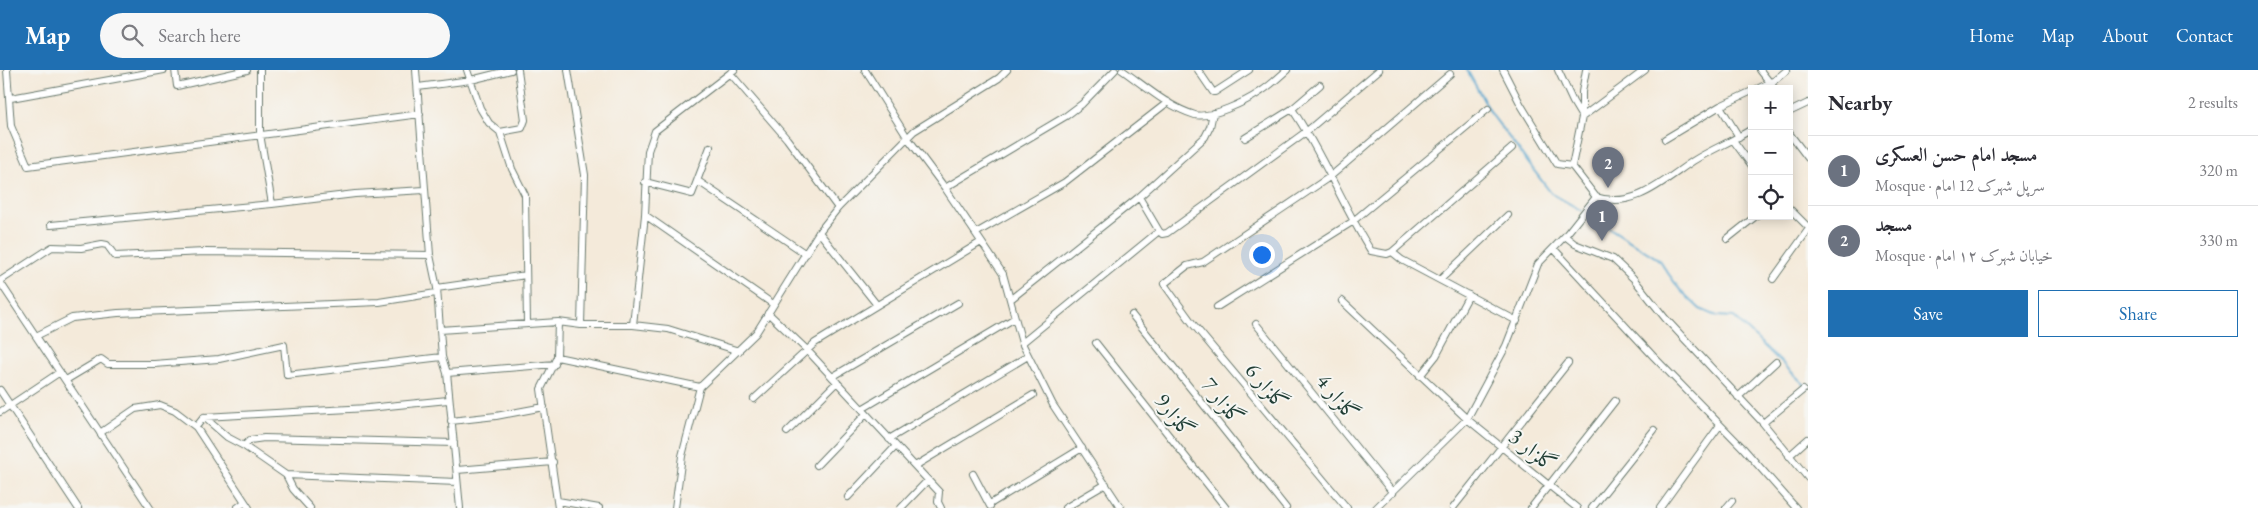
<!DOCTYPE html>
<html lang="en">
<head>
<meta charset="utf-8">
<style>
	:root { --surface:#fff; --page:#f7f7f7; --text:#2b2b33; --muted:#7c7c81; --line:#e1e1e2; --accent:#1f6fb2 }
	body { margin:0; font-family:"EB Garamond",Amiri,serif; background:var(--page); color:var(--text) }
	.controls { position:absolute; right:15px; top:15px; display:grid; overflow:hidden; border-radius:0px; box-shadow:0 2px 12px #0003 }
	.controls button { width:45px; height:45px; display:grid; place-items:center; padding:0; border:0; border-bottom:1px solid var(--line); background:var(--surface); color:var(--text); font:25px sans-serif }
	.you { position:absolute; left:1261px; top:184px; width:18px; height:18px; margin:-12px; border:4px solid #fff; border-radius:50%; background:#1a73e8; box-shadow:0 0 0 8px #1a73e833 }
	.badge { display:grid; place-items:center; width:32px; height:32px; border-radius:50%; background:var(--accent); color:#fff; font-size:16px; font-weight:700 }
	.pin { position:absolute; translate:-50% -41px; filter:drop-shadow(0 1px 2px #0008) }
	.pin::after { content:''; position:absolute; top:26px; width:18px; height:15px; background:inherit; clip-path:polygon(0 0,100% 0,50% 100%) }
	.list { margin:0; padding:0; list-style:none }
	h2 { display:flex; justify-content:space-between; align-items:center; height:65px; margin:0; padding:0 20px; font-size:21px }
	h2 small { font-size:16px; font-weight:400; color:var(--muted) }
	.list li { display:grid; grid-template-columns:32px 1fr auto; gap:15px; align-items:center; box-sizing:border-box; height:70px; padding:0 20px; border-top:1px solid var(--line) }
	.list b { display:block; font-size:19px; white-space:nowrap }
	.list p { margin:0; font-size:16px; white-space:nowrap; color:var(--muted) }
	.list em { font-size:16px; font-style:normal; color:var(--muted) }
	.actions { display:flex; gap:10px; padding:15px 20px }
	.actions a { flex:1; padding:11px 0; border:1px solid var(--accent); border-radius:0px; text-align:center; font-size:18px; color:var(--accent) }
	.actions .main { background:var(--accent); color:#fff }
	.icon { flex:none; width:28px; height:28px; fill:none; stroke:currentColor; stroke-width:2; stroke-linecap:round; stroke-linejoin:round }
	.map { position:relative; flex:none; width:1808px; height:438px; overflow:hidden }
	header { display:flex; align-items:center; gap:30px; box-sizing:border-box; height:70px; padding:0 25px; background:var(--accent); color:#fff }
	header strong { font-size:24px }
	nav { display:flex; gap:28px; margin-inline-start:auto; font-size:18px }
	.search { width:350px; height:45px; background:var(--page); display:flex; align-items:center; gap:12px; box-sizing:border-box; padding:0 18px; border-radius:28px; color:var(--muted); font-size:19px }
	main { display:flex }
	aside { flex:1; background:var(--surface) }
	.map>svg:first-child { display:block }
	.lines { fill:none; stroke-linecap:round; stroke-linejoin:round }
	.stream { stroke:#52a4cd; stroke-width:2 }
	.street-casing { stroke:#6a7a6e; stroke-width:8 }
	.street { stroke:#fff; stroke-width:6 }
	.labels { text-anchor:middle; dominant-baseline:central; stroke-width:4; stroke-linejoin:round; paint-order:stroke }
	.street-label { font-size:22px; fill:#1f3d34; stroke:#f6f6f2 }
</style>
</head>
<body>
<header>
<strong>Map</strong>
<div class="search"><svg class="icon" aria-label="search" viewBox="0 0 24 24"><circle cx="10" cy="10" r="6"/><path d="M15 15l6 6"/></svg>Search here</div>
<nav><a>Home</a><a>Map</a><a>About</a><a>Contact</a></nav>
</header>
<main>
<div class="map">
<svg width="1808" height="438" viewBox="0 0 1808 438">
	<rect width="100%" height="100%" fill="#f6f6f2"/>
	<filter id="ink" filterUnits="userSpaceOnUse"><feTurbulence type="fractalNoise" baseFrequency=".02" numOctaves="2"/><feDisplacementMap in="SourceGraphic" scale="10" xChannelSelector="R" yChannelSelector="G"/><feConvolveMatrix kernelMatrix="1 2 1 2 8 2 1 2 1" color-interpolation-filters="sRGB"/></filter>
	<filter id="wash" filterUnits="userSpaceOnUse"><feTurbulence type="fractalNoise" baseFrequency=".0096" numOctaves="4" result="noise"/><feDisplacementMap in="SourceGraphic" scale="20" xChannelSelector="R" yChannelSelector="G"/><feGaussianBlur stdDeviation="1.12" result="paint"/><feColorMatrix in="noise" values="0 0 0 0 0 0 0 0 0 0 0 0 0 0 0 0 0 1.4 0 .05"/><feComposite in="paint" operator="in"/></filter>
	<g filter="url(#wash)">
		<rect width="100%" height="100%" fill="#f4eada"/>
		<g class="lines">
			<path class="stream" d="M 1467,0 L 1492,45 L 1551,123 L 1582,141
				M 1586,143 L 1658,189 L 1680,220 L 1700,239 L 1717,246 L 1734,247 L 1808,318"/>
		</g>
	</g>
	<g filter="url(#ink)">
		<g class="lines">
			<g class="street-casing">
				<path id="street" d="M 7,0 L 11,56 L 28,96 L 420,44
					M 175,0 L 177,16 L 247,0
					M 260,0 L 260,64 L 272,134
					M 416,0 L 430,185 L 437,218 L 442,287 L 447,303 L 460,438
					M 467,0 L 480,38 L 489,53 L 500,62 L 512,99 L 525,125 L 527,253
					M 568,0 L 585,105 L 581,255
					M 865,0 L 907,67 L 945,118 L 1003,204 L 1022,273 L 1053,335 L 1121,438
					M 1122,0 C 1145,16 1168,37 1195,45 C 1210,49 1247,31 1260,22 C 1270,16 1279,7 1287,0
					M 1198,0 L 1213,22 L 1215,22 L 1249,0
					M 1503,0 L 1521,35 L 1557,94 L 1572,96 L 1596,127
					M 1558,0 L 1573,32 L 1582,47 L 1645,0
					M 1760,0 L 1775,19
					M 730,3 L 787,69 L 838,138
					M 418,17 L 471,10 L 511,0
					M 1757,19 L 1775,10 L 1787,0
					M 11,28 L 164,0
					M 1720,36 L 1739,67
					M 1292,39 C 1323,84 1342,135 1371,181 L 1387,184 L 1392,182 L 1402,190 L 1517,251
					M 1789,42 L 1808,33
					M 500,62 L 522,58 L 525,50 L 518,0
					M 1789,63 L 1808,88
					M 1245,68 L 1292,39 L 1320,15
					M 1665,69 L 1720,36 L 1752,21
					M 1733,70 L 1752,96
					M 1572,96 L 1582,47 L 1582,22 L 1586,0
					M 698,111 L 806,184
					M 645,112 L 692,124 L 710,77
					M 945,118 L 1066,46 L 1082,34 L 1115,0
					M 1139,127 L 1159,161 L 1162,164 L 1167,163 L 1307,61 L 1379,0
					M 1596,127 C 1634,140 1664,110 1693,91 C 1712,79 1733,71 1752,59
					M 1789,138 L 1808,157
					M 645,145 L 773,234
					M 51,155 L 272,134 L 355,124 L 425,120
					M 819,162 L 877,235
					M 976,163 L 1065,112 L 1168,32
					M 1565,166 L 1575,174 L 1613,189 L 1633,208 L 1665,248 L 1763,353 L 1808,408
					M 1727,169 L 1756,146
					M 1554,179 L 1654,287 L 1743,378 L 1796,438
					M 1392,182 L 1512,78
					M 1441,209 L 1508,145
					M 1773,209 L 1808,160
					M 0,211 L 52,177 L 81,178 L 102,174 L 107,175 L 115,186 L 205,182 L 430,185
					M 0,212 L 150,438
					M 437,218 L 526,205
					M 1011,229 L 1139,127 L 1205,67 L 1210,57 L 1213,43
					M 1342,231 L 1467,349 L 1577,438
					M 1217,237 L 1352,152 L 1488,39
					M 768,243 L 807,280 L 939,422 L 938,432 L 941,438
					M 1132,245 L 1286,438
					M 558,252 L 557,287 L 541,319 L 558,438
					M 1256,254 L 1393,423
					M 633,255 L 645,145 L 648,81 L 655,61 L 734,0
					M 440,260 L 558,252 L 581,255 L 633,255 L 668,259 L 739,281
					M 36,266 L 72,248 L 118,243 L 379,232 L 436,223
					M 1022,273 L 1159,161
					M 1096,273 L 1226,438
					M 557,287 L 700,317
					M 447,303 L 555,294
					M 1420,306 L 1436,286 L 1469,225
					M 832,307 L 958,233
					M 66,310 L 101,289 L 108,294 L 154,294 L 219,289 L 284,275 L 287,305 L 442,287
					M 0,320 L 78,438
					M 1738,327 L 1776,292
					M 754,329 L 815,273 L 981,172
					M 862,339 L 1015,248
					M 0,342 L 60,302
					M 204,347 L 227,367 L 244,376 L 286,405 L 293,419 L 310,438
					M 451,351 L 496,346 L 544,337
					M 1763,353 L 1803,320
					M 196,357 L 204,347 L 368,338 L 448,330
					M 787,362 L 837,312
					M 100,363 L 135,339 L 160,335 L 175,341 L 196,357 L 249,438
					M 889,369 L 1028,286
					M 244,376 L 250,370 L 264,368 L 454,373
					M 1789,386 L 1808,369
					M 817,395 L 866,344
					M 915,396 L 1033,325
					M 457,400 L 553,392
					M 973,404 L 990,436
					M 286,405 L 457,412
					M 848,427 L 896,376
					M 558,431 L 599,438
					M 990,434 L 1082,378
					M 237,438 L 245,432
					M 675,438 L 682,386 L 700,317 L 756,263 L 819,162 L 838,138 L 914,61 L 999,8 L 1007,0
					M 901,438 L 928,410
					M 1065,438 L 1106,414
					M 1347,438 L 1193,254 L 1164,214 L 1187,196 L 1203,192 L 1331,106 L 1450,4
					M 1376,438 L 1467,349 L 1506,276 L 1538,194 L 1565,166 L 1596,127
					M 1453,438 L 1568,293
					M 1531,438 L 1615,331
					M 1592,438 L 1654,360
					M 1660,438 L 1720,355
					M 1726,438 L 1732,431"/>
			</g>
			<use href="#street" class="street"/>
		</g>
	</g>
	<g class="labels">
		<g class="street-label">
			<text transform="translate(1267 316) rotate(50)">گلزار 6</text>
			<text transform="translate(1338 327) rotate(51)">گلزار 4</text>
			<text transform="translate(1223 331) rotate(51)">گلزار 7</text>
			<text transform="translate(1175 345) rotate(52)">گلزار9</text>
			<text transform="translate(1533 380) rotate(39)">گلزار 3</text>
		</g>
	</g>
</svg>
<div class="controls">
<button>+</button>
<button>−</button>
<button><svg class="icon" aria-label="locate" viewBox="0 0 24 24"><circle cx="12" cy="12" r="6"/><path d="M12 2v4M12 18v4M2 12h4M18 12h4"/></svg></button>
</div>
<div class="you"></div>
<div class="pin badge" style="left:1602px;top:171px;background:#6b7280">1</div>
<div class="pin badge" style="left:1608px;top:118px;background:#6b7280">2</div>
</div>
<aside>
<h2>Nearby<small>2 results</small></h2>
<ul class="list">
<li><span class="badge" style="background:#6b7280">1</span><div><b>مسجد امام حسن العسکری</b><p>Mosque · سرپل شهرک 12 امام</p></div><em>320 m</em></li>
<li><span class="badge" style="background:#6b7280">2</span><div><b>مسجد</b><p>Mosque · خیابان شهرک ۱۲ امام</p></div><em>330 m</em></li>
</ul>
<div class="actions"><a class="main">Save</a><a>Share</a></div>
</aside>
</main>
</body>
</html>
